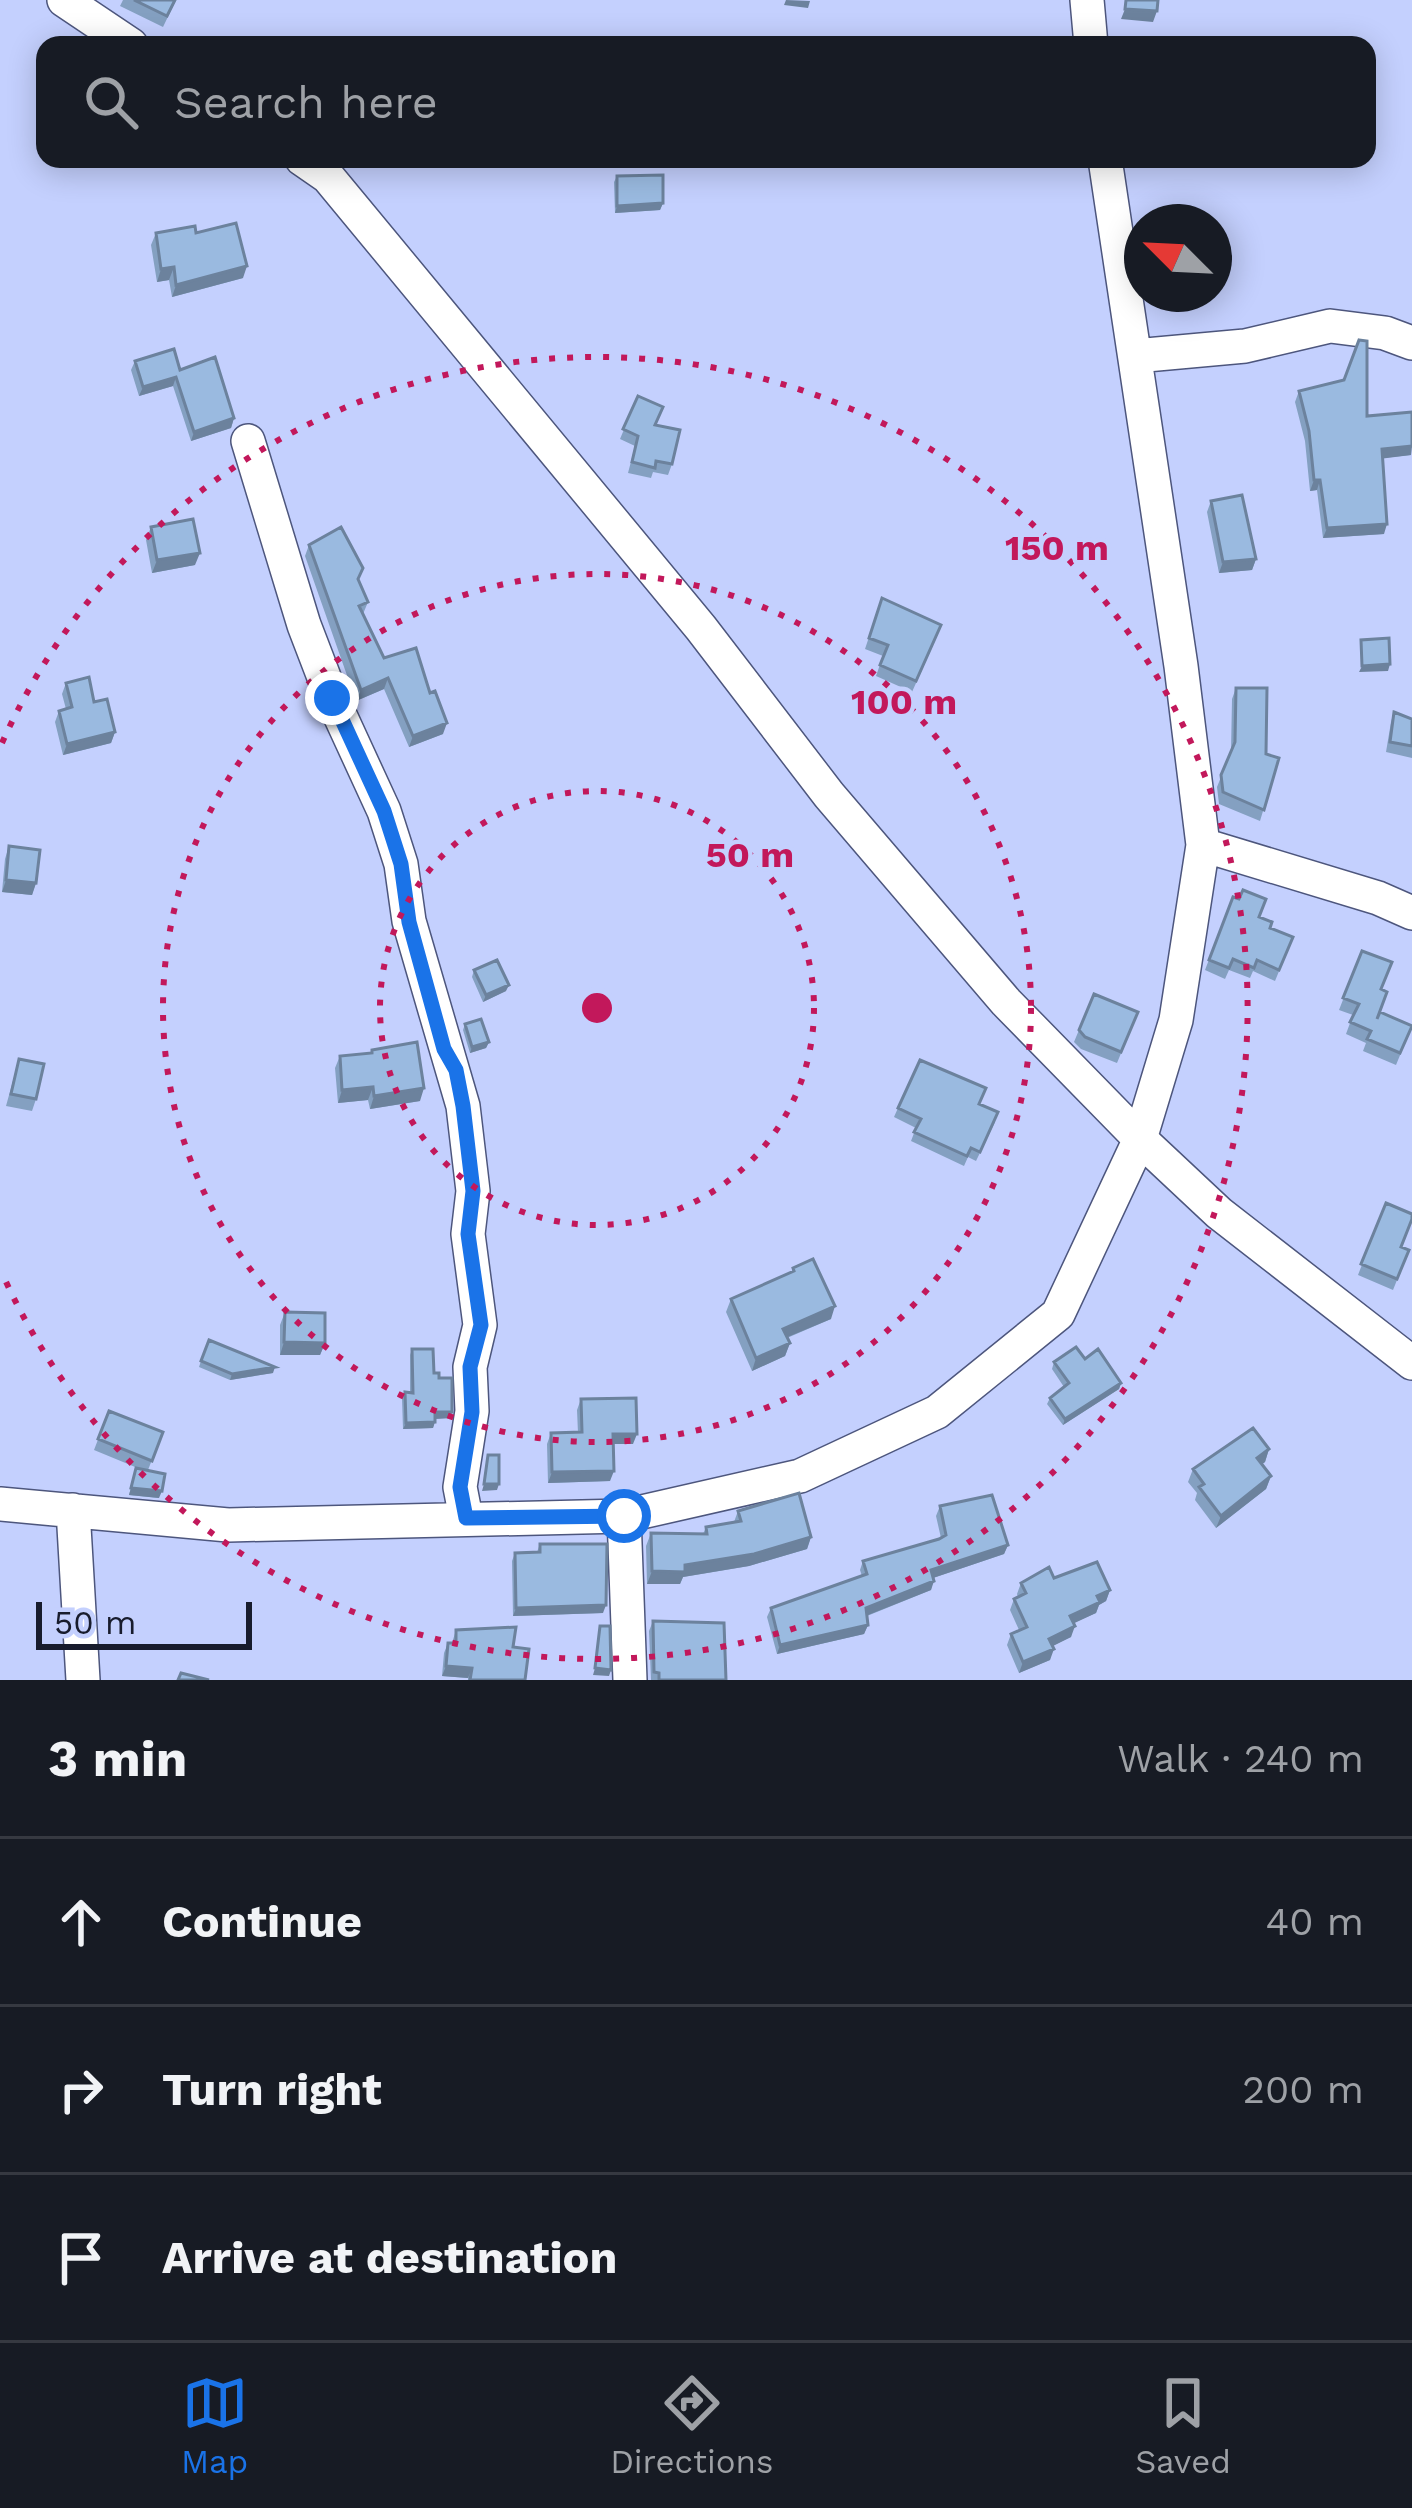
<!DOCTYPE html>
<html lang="en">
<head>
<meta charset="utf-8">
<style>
	:root { --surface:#171b24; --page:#242831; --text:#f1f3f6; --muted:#9ea1a6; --line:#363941; --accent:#1a73e8 }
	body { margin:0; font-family:"Work Sans",sans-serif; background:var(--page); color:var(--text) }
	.compass { position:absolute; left:1124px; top:204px; width:108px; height:108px; border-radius:50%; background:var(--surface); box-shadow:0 6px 30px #0003; rotate:294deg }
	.scale { position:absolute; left:36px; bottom:30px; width:216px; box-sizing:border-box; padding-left:12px; border:6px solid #181c2d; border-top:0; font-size:33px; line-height:42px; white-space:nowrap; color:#181c2d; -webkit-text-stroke:9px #c4d0fe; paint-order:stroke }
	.stop { position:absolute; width:36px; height:36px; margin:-27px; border:9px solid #1a73e8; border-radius:50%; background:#fff }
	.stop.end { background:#1a73e8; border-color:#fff; box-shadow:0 3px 12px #0008 }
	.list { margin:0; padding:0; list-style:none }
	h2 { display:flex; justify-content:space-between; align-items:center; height:156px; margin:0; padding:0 48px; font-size:51px }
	h2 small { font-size:39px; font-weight:400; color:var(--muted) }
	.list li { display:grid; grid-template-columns:78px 1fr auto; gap:36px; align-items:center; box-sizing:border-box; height:168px; padding:0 48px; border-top:3px solid var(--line) }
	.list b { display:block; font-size:45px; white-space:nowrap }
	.list em { font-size:39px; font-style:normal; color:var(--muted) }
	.icon { flex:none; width:66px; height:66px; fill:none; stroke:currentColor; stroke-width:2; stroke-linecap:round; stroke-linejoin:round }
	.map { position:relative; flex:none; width:1412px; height:1680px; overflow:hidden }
	.search { position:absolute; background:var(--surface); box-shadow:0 6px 30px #0003; left:36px; right:36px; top:36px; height:132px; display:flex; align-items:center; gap:30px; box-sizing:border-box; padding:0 42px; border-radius:24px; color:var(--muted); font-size:45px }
	.sheet { height:660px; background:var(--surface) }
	nav { display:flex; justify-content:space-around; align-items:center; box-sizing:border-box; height:168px; border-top:3px solid var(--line); background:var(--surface); font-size:33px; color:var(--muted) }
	nav a { display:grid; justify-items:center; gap:6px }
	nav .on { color:var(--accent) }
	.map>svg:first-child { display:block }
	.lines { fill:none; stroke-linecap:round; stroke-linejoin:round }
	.minor-casing { stroke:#4d567d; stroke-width:36 }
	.minor { stroke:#fff; stroke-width:33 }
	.wall { fill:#84a0c1 }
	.shaded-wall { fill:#6c829d }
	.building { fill:#9abae0; stroke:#6c829d; stroke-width:3 }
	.route { stroke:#1a73e8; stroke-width:15 }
	.ring { fill:none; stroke:#c2185b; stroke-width:6; stroke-dasharray:6 12 }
	.centre { fill:#c2185b; stroke:#c4d0fe; stroke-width:6 }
	.ring-label { font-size:36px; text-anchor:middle; font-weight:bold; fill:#c2185b; stroke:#c4d0fe; stroke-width:9; stroke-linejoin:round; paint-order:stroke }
</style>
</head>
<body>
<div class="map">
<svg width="1412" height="1680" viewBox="0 0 1412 1680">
	<rect width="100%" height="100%" fill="#c4d0fe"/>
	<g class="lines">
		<g class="minor-casing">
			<path id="minor" d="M 64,0 L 131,45
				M 1087,0 L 1091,45
				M 302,159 L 328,177 L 701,628 L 829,795 L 1006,1002 L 1140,1139 L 1219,1213 L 1412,1363
				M 1135,356 L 1245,346 L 1330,326 L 1385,333 L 1412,343
				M 248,441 L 304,625 L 332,698 L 384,811 L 401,864 L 409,921 L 463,1106 L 473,1191 L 468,1234 L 480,1325 L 470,1367 L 472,1411 L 460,1487 L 466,1518
				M 1203,845 L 1378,898 L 1412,913
				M 0,1504 L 228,1525 L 624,1516 L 800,1476 L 937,1412 L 1058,1314 L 1140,1139 L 1176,1020 L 1203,845 L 1181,666 L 1105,159
				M 73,1510 L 83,1680
				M 624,1516 L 630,1680"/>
		</g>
		<use href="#minor" class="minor"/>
	</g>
	<path class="wall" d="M 123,0 L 176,0 L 163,27 L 120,6 Z
		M 617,176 L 663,203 L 660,210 L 615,213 L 614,182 Z
		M 156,233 L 196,233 L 243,278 L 172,297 L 169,280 L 157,282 L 151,245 Z
		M 135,361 L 180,370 L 234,418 L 231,428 L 191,441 L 173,386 L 139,396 L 131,370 Z
		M 1299,391 L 1367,416 L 1412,412 L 1411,455 L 1383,458 L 1384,534 L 1323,538 L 1317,490 L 1310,491 L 1305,441 L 1295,402 Z
		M 638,396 L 656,425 L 672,464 L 668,475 L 653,472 L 651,478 L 628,473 L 635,446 L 620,439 Z
		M 1211,501 L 1256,559 L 1252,570 L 1219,573 L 1207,512 Z
		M 151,527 L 195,565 L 152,573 L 146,540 Z
		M 309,545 L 359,580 L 368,602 L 363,614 L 384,658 L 443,734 L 409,747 L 384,689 L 356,701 L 305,556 Z
		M 882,598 L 937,636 L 912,692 L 876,676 L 883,656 L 865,649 Z
		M 66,683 L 94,702 L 115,732 L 111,743 L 63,755 L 55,722 L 59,711 L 66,709 L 62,694 Z
		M 1236,688 L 1266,754 L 1279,758 L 1260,821 L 1219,804 L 1217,787 L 1231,752 L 1232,699 Z
		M 1394,712 L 1412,719 L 1412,758 L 1386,752 L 1391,722 Z
		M 9,846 L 36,883 L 32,895 L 2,892 L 5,859 Z
		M 1233,897 L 1270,928 L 1293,937 L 1275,981 L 1253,971 L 1250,978 L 1229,970 L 1225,979 L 1205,970 Z
		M 1362,951 L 1382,989 L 1379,1014 L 1412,1026 L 1396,1065 L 1363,1051 L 1366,1043 L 1346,1034 L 1353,1015 L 1339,1010 Z
		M 474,970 L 506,991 L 483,1002 L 472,977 Z
		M 1094,994 L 1138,1012 L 1117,1063 L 1081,1049 L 1074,1042 Z
		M 465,1024 L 489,1042 L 486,1048 L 470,1053 L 463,1030 Z
		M 372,1050 L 420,1101 L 370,1109 L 368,1100 L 338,1103 L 335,1068 L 340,1056 L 370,1053 Z
		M 19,1059 L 36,1099 L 32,1111 L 6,1106 Z
		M 979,1104 L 995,1122 L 976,1161 L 968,1157 L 964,1166 L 911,1141 L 916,1128 L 894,1117 L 898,1108 Z
		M 1386,1203 L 1401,1247 L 1409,1250 L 1393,1290 L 1358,1275 Z
		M 793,1268 L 831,1319 L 787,1338 L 790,1343 L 785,1356 L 752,1371 L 726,1312 L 731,1299 L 791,1273 Z
		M 285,1312 L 325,1343 L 320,1355 L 280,1355 L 280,1325 Z
		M 412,1349 L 439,1378 L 452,1412 L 450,1418 L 435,1419 L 433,1428 L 403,1429 L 402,1398 L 405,1392 L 410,1392 L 410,1355 Z
		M 1085,1359 L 1121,1383 L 1119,1389 L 1063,1425 L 1047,1404 L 1050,1398 L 1064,1387 L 1052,1369 L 1054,1362 Z
		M 201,1361 L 273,1373 L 230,1380 L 199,1367 Z
		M 581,1399 L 633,1444 L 613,1444 L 610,1481 L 548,1483 L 547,1444 L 551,1433 L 578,1433 L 577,1410 Z
		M 109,1411 L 163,1432 L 148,1470 L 159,1498 L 129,1495 L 136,1468 L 140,1469 L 94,1450 Z
		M 1269,1449 L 1265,1462 L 1262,1464 L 1271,1476 L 1266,1489 L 1216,1528 L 1195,1500 L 1197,1493 L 1188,1482 L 1193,1469 Z
		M 940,1506 L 1008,1545 L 1004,1554 L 933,1578 L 931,1590 L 867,1616 L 868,1625 L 864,1634 L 777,1654 L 767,1617 L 771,1608 L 862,1576 L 860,1570 L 863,1561 L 941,1538 L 936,1516 Z
		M 738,1511 L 811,1537 L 807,1549 L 749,1566 L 683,1577 L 680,1584 L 647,1584 L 646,1546 L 651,1533 L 703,1534 L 706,1527 L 734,1522 Z
		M 540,1544 L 603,1613 L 513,1616 L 512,1561 L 515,1553 L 537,1552 Z
		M 1054,1578 L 1110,1590 L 1106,1601 L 1099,1605 L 1096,1613 L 1073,1623 L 1071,1637 L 1052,1646 L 1050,1660 L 1019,1673 L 1007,1645 L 1011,1634 L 1019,1630 L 1010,1610 L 1014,1599 L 1018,1597 L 1017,1594 L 1021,1583 Z
		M 653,1621 L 726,1680 L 651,1680 L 649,1631 Z
		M 456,1630 L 513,1647 L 525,1680 L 468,1680 L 468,1678 L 442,1676 L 444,1653 L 448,1643 L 452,1643 Z"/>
	<path class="shaded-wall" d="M 786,0 L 810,1 L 808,8 L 784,5 Z
		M 1125,9 L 1157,11 L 1153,22 L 1121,19 Z
		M 663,203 L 660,210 L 615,213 L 617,206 Z
		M 247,266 L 243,278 L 172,297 L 176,285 Z
		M 174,267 L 169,280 L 157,282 L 161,269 Z
		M 176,377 L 173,386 L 139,396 L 143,387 Z
		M 234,418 L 231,428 L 191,441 L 194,432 Z
		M 1412,446 L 1411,455 L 1379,459 L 1382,449 Z
		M 1314,480 L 1320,480 L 1317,490 L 1310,491 Z
		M 1387,524 L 1384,534 L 1323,538 L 1327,528 Z
		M 200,553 L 195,565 L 152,573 L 157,560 Z
		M 1256,559 L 1252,570 L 1219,573 L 1223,562 Z
		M 1390,664 L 1388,671 L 1359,672 L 1362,666 Z
		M 388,678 L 384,689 L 356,701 L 361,690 Z
		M 447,723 L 443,734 L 409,747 L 413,736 Z
		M 115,732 L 111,743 L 63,755 L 67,744 Z
		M 6,880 L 36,883 L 32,895 L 2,892 Z
		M 509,985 L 506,991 L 483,1002 L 486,995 Z
		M 489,1042 L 486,1048 L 470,1053 L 472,1047 Z
		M 373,1087 L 368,1100 L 338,1103 L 342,1090 Z
		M 424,1088 L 420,1101 L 370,1109 L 374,1096 Z
		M 835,1306 L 831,1319 L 778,1341 L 783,1329 Z
		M 284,1342 L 325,1343 L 320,1355 L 280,1355 Z
		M 790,1343 L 785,1356 L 752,1371 L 756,1358 Z
		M 275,1367 L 273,1373 L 230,1380 L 232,1374 Z
		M 1121,1383 L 1119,1389 L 1063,1425 L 1065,1419 Z
		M 435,1412 L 452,1412 L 450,1418 L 433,1419 Z
		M 435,1422 L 433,1428 L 403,1429 L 406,1423 Z
		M 613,1434 L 637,1434 L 633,1444 L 609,1444 Z
		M 1269,1449 L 1265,1462 L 1253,1471 L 1257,1458 Z
		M 614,1471 L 610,1481 L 548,1483 L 552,1472 Z
		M 1271,1476 L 1266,1489 L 1216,1528 L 1221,1516 Z
		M 484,1484 L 499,1484 L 497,1490 L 482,1491 Z
		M 131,1488 L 162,1491 L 159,1498 L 129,1495 Z
		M 811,1537 L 807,1549 L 749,1566 L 683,1577 L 680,1584 L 647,1584 L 652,1571 Z
		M 1008,1545 L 1004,1554 L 927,1580 L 931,1570 Z
		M 934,1581 L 931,1590 L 863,1617 L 866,1608 Z
		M 1110,1590 L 1106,1601 L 1099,1605 L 1096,1613 L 1066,1627 L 1070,1616 L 1097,1596 Z
		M 606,1605 L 603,1613 L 513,1616 L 516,1608 Z
		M 868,1625 L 864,1634 L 777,1654 L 780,1645 Z
		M 1075,1626 L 1071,1637 L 1045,1650 L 1049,1639 Z
		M 1054,1649 L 1050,1660 L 1019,1673 L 1023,1662 Z
		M 446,1666 L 472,1668 L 468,1678 L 442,1676 Z
		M 595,1668 L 611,1670 L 609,1676 L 593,1675 Z"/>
	<path class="building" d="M 134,0 L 175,0 L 167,16 Z
		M 1126,0 L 1158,0 L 1157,11 L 1125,9 Z
		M 663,175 L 663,203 L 617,206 L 617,176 Z
		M 236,223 L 247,266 L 176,285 L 174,267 L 161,269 L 156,233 L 195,226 L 196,233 Z
		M 1214,241 L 1218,241 L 1219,280 L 1214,280 Z
		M 1359,340 L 1367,341 L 1367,416 L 1412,412 L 1412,446 L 1382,449 L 1387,524 L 1327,528 L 1320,480 L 1314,480 L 1309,431 L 1299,391 L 1344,380 Z
		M 174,349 L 180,370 L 215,357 L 234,418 L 194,432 L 176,377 L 143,387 L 135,361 Z
		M 638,396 L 663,407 L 655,425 L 680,430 L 672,464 L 656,461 L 655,468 L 632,462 L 638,436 L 623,429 Z
		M 1242,495 L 1256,559 L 1223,562 L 1211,501 Z
		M 193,519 L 200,553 L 157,560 L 151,527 Z
		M 341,527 L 363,568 L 358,579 L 368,602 L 359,606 L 384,658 L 416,648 L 430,693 L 435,691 L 447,723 L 413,736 L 388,678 L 361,690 L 309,545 Z
		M 882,598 L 941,625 L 916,681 L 880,665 L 888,645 L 869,638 Z
		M 1389,638 L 1390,664 L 1362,666 L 1361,640 Z
		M 89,677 L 94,702 L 107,699 L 115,732 L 67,744 L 59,711 L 72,707 L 66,683 Z
		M 1236,688 L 1267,688 L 1266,754 L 1279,758 L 1264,810 L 1223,792 L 1221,775 L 1235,742 Z
		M 1394,712 L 1412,719 L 1412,746 L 1390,742 Z
		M 9,846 L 40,850 L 36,883 L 6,880 Z
		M 1243,890 L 1266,899 L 1259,917 L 1272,922 L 1270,928 L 1293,937 L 1279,970 L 1257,960 L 1254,968 L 1233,959 L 1229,968 L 1209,960 L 1233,897 L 1239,899 Z
		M 1362,951 L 1392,962 L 1381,989 L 1387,992 L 1377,1019 L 1380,1012 L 1412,1026 L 1400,1053 L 1367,1039 L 1371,1031 L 1350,1022 L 1359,1004 L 1343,998 Z
		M 497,960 L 509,985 L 486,995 L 474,970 Z
		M 1094,994 L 1138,1012 L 1121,1052 L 1085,1037 L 1079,1030 Z
		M 481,1019 L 489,1042 L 472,1047 L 465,1024 Z
		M 417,1042 L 424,1088 L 374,1096 L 373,1087 L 342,1090 L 340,1056 L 372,1053 L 372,1050 Z
		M 19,1059 L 44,1064 L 36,1099 L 11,1094 Z
		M 920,1060 L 986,1088 L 979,1104 L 998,1112 L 980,1152 L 971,1148 L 967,1156 L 914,1132 L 921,1119 L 898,1108 Z
		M 1386,1203 L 1412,1214 L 1412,1219 L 1401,1247 L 1409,1250 L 1397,1279 L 1361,1264 Z
		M 813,1259 L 835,1306 L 783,1329 L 790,1343 L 756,1358 L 731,1299 L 794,1271 L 793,1268 Z
		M 285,1312 L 325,1313 L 325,1343 L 284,1342 Z
		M 209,1340 L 275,1367 L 232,1374 L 201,1361 Z
		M 1076,1347 L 1085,1359 L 1098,1349 L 1121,1383 L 1065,1419 L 1050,1398 L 1069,1383 L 1054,1362 Z
		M 412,1349 L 433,1349 L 434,1373 L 439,1373 L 439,1378 L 452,1378 L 452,1412 L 435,1412 L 435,1422 L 406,1423 L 405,1392 L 413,1393 Z
		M 636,1398 L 637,1434 L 613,1434 L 614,1471 L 552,1472 L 551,1433 L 582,1432 L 581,1399 Z
		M 109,1411 L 163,1432 L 152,1461 L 98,1439 Z
		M 1253,1428 L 1269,1449 L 1257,1458 L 1271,1476 L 1221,1516 L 1199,1487 L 1204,1484 L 1193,1469 Z
		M 488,1455 L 499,1455 L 499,1484 L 484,1484 Z
		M 136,1468 L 165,1474 L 162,1491 L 131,1488 Z
		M 799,1493 L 811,1537 L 754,1554 L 685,1565 L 685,1572 L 652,1571 L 651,1533 L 707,1534 L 706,1527 L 741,1521 L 738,1511 Z
		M 992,1495 L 1008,1545 L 931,1570 L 934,1581 L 866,1608 L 868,1625 L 780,1645 L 771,1608 L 867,1574 L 863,1561 L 939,1539 L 946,1535 L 940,1506 Z
		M 540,1544 L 607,1544 L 606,1605 L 516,1608 L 515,1553 L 540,1552 Z
		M 1097,1562 L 1110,1590 L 1097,1596 L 1100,1602 L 1070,1616 L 1075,1626 L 1049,1639 L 1054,1649 L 1023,1662 L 1011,1634 L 1027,1627 L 1014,1599 L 1026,1593 L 1021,1583 L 1049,1567 L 1054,1578 Z
		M 653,1621 L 724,1623 L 726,1680 L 659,1680 L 659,1673 L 654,1672 Z
		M 600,1626 L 610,1626 L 611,1670 L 595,1668 Z
		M 516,1627 L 513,1647 L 529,1649 L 525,1680 L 470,1680 L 472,1668 L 446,1666 L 448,1643 L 456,1643 L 456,1630 Z
		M 181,1673 L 209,1680 L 178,1680 Z"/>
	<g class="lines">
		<path class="route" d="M 332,698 L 384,811 L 401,864 L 409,922 L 444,1049 L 456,1070 L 463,1106 L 473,1191 L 468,1234 L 481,1325 L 470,1367 L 472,1412 L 460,1487 L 466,1518 L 624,1516"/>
	</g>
	<g class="ring">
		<circle cx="597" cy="1008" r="217"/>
		<circle cx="597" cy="1008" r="434"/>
		<path d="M2 743A651 651 0 1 1 2 1273"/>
	</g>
	<circle cx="597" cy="1008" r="18" class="centre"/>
	<g class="ring-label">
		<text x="1057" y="560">150 m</text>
		<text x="904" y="714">100 m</text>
		<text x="750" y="867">50 m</text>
	</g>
</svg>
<svg class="compass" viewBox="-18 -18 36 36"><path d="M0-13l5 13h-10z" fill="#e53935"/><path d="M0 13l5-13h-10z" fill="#9ea1a6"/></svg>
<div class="scale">50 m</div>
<div class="stop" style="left:624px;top:1516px"></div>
<div class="stop end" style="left:332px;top:698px"></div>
<div class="search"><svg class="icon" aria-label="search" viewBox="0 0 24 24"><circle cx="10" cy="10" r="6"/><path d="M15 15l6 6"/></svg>Search here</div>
</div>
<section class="sheet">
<h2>3 min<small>Walk · 240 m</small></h2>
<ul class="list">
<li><svg class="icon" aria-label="ahead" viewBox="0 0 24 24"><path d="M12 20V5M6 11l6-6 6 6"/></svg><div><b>Continue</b></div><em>40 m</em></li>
<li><svg class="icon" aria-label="right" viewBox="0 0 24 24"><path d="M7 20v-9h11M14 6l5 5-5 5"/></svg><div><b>Turn right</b></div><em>200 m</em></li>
<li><svg class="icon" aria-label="arrive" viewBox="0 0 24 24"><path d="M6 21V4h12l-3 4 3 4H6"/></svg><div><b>Arrive at destination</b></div></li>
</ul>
</section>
<nav>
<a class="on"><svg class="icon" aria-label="map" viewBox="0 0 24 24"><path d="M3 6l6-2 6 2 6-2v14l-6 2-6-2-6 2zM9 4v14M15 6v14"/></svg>Map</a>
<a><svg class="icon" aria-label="directions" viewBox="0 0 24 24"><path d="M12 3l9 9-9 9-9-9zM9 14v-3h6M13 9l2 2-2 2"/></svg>Directions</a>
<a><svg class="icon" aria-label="saved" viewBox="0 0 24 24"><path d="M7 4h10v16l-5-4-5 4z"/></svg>Saved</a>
</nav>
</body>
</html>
